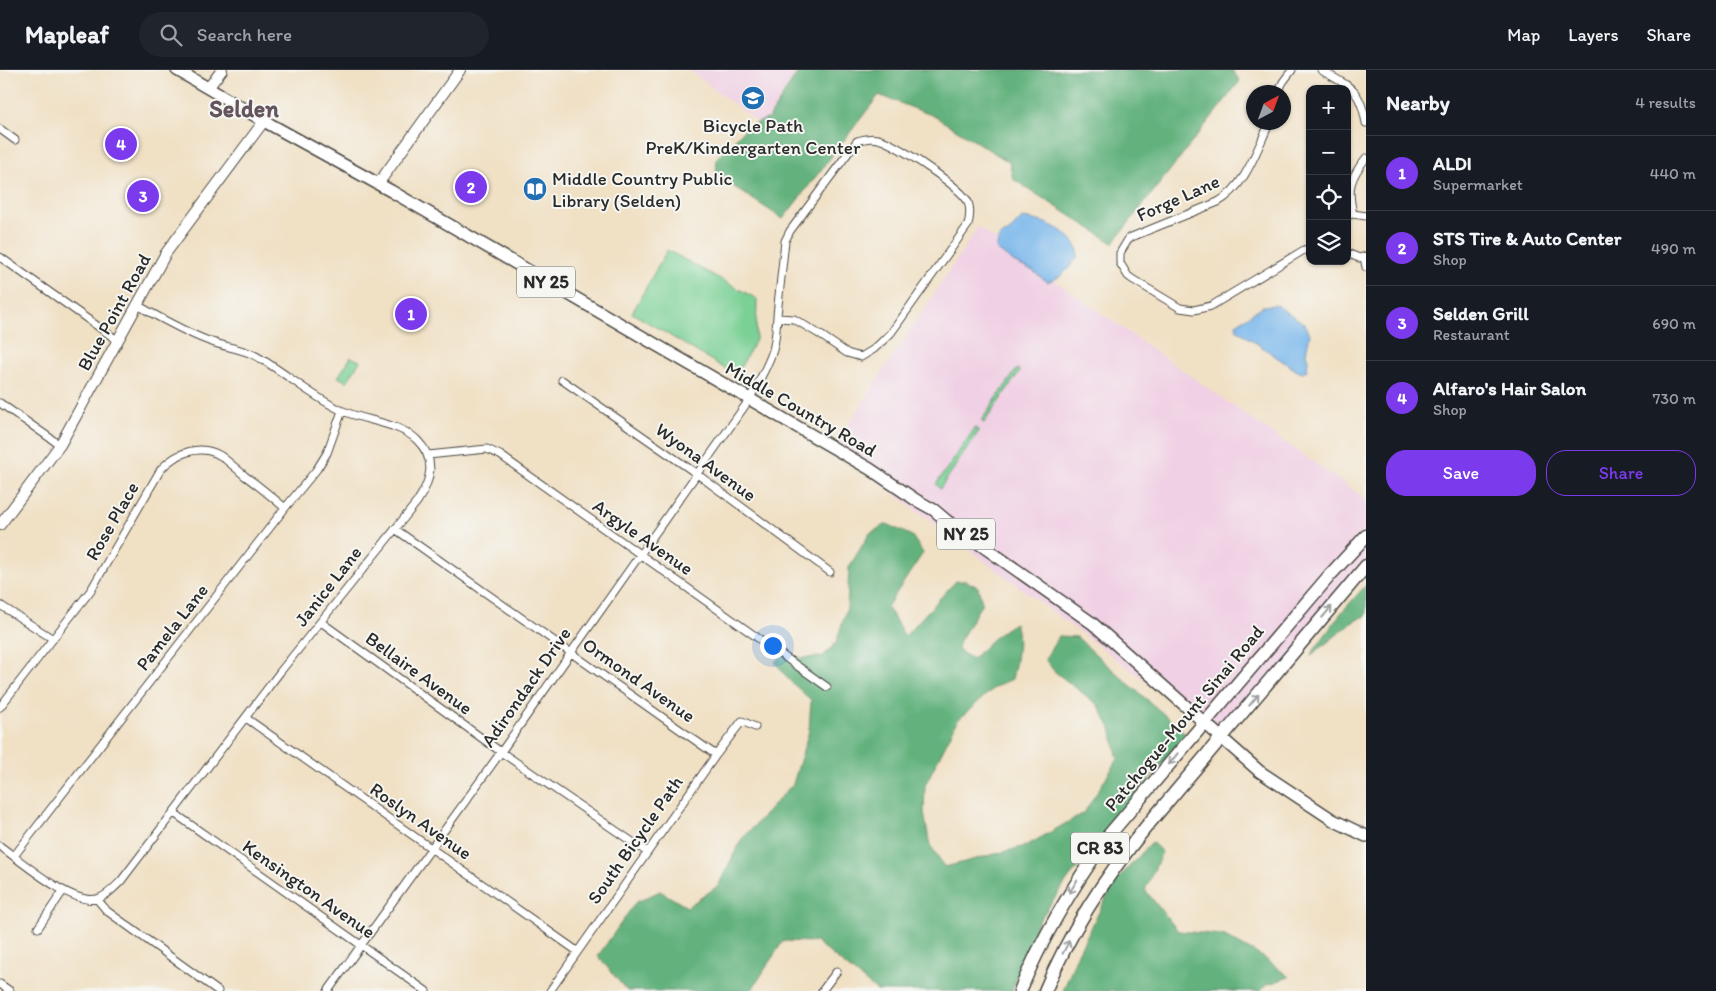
<!DOCTYPE html>
<html lang="en">
<head>
<meta charset="utf-8">
<style>
	:root { --surface:#171b24; --page:#20242c; --text:#f1f3f6; --muted:#9ea1a6; --line:#363941; --accent:#7c3aed }
	body { margin:0; font-family:Itim,sans-serif; background:var(--page); color:var(--text) }
	.controls { position:absolute; right:15px; top:15px; display:grid; overflow:hidden; border-radius:10px; box-shadow:0 1px 4px #0004 }
	.controls button { width:45px; height:45px; display:grid; place-items:center; padding:0; border:0; border-bottom:1px solid var(--line); background:var(--surface); color:var(--text); font:25px sans-serif }
	.compass { position:absolute; left:1246px; top:15px; width:45px; height:45px; border-radius:50%; background:var(--surface); box-shadow:0 1px 4px #0004; rotate:41deg }
	.you { position:absolute; left:772px; top:575px; width:18px; height:18px; margin:-12px; border:4px solid #fff; border-radius:50%; background:#1a73e8; box-shadow:0 0 0 8px #1a73e833 }
	.badge { display:grid; place-items:center; width:32px; height:32px; border-radius:50%; background:var(--accent); color:#fff; font-size:16px; font-weight:700 }
	.pin { position:absolute; translate:-50% -50%; border:2px solid #fff; box-shadow:0 1px 5px #0006 }
	.list { margin:0; padding:0; list-style:none }
	h2 { display:flex; justify-content:space-between; align-items:center; height:65px; margin:0; padding:0 20px; font-size:21px }
	h2 small { font-size:16px; font-weight:400; color:var(--muted) }
	.list li { display:grid; grid-template-columns:32px 1fr auto; gap:15px; align-items:center; box-sizing:border-box; height:75px; padding:0 20px; border-top:1px solid var(--line) }
	.list b { display:block; font-size:19px; white-space:nowrap }
	.list p { margin:0; font-size:16px; white-space:nowrap; color:var(--muted) }
	.list em { font-size:16px; font-style:normal; color:var(--muted) }
	.actions { display:flex; gap:10px; padding:15px 20px }
	.actions a { flex:1; padding:11px 0; border:1px solid var(--accent); border-radius:20px; text-align:center; font-size:18px; color:var(--accent) }
	.actions .main { background:var(--accent); color:#fff }
	.icon { flex:none; width:28px; height:28px; fill:none; stroke:currentColor; stroke-width:2; stroke-linecap:round; stroke-linejoin:round }
	.map { position:relative; flex:none; width:1366px; height:921px; overflow:hidden }
	header { display:flex; align-items:center; gap:30px; box-sizing:border-box; height:70px; padding:0 25px; background:var(--surface); border-bottom:1px solid var(--line) }
	header strong { font-size:24px }
	nav { display:flex; gap:28px; margin-inline-start:auto; font-size:18px }
	.search { width:350px; height:45px; background:var(--page); display:flex; align-items:center; gap:12px; box-sizing:border-box; padding:0 18px; border-radius:28px; color:var(--muted); font-size:19px }
	main { display:flex }
	aside { flex:1; background:var(--surface) }
	.map>svg:first-child { display:block }
	.built { fill:#f0d0e4 }
	.green { fill:#7ad095; stroke:#527e60 }
	.forest { fill:#63b27e; stroke:#476e54 }
	.water { fill:#77b6eb; stroke:#51708b }
	.lines { fill:none; stroke-linecap:round; stroke-linejoin:round }
	.street-casing { stroke:#494642; stroke-width:9 }
	.secondary-casing { stroke:#494642; stroke-width:12 }
	.primary-casing { stroke:#494642; stroke-width:14 }
	.highway-casing { stroke:#494642; stroke-width:15 }
	.street { stroke:#fff; stroke-width:7 }
	.secondary { stroke:#fff; stroke-width:10 }
	.primary { stroke:#fff; stroke-width:11 }
	.highway { stroke:#fff; stroke-width:12 }
	.oneway { stroke:#a0a0a0 }
	.labels { text-anchor:middle; dominant-baseline:central; stroke-width:4; stroke-linejoin:round; paint-order:stroke }
	.shield { fill:#f6f6f2; stroke:#686867; stroke-width:1 }
	.shield-label { font-size:18px; font-weight:bold; fill:#2b2b2b }
	.poi-label { font-size:19px; fill:#2b2b2b; stroke:#f6f6f2 }
	.street-label { font-size:19px; fill:#2b2b2b; stroke:#f6f6f2 }
	.district-label { font-size:24px; font-weight:bold; fill:#65545d; stroke:#f6f6f2 }
</style>
</head>
<body>
<header>
<strong>Mapleaf</strong>
<div class="search"><svg class="icon" aria-label="search" viewBox="0 0 24 24"><circle cx="10" cy="10" r="6"/><path d="M15 15l6 6"/></svg>Search here</div>
<nav><a>Map</a><a>Layers</a><a>Share</a></nav>
</header>
<main>
<div class="map">
<svg width="1366" height="921" viewBox="0 0 1366 921">
	<rect width="100%" height="100%" fill="#f6f6f2"/>
	<filter id="ink" filterUnits="userSpaceOnUse"><feTurbulence type="fractalNoise" baseFrequency=".02" numOctaves="2"/><feDisplacementMap in="SourceGraphic" scale="10" xChannelSelector="R" yChannelSelector="G"/><feConvolveMatrix kernelMatrix="1 2 1 2 8 2 1 2 1" color-interpolation-filters="sRGB"/></filter>
	<filter id="wash" filterUnits="userSpaceOnUse"><feTurbulence type="fractalNoise" baseFrequency=".0096" numOctaves="4" result="noise"/><feDisplacementMap in="SourceGraphic" scale="20" xChannelSelector="R" yChannelSelector="G"/><feGaussianBlur stdDeviation="1.12" result="paint"/><feColorMatrix in="noise" values="0 0 0 0 0 0 0 0 0 0 0 0 0 0 0 0 0 1.4 0 .05"/><feComposite in="paint" operator="in"/></filter>
	<g filter="url(#wash)">
		<rect width="100%" height="100%" fill="#f0e0c4"/>
		<path class="built" d="M 689,0 L 798,0 L 763,56 Z
			M 978,157 L 1366,429 L 1366,498 L 1222,668 L 833,378 Z"/>
		<path class="green" d="M 667,180 L 757,229 L 756,270 L 740,298 L 734,304 L 632,243 Z
			M 351,287 L 360,291 L 347,312 L 338,307 Z
			M 1017,299 L 1020,301 L 984,353 L 981,351 Z
			M 975,358 L 979,361 L 940,419 L 936,414 Z"/>
		<path class="forest" d="M 799,0 L 1232,0 L 1240,11 L 1113,173 L 1013,109 L 1009,92 L 934,46 L 879,25 L 783,149 L 716,105 L 717,88 L 747,57 L 769,48 Z
			M 887,454 L 912,466 L 923,483 L 887,537 L 905,566 L 956,511 L 966,511 L 978,517 L 982,533 L 957,576 L 962,583 L 973,589 C 986,575 998,562 1015,553 C 1021,570 1016,591 1012,609 L 995,617 L 958,650 L 925,715 L 924,743 L 930,775 L 945,797 L 1026,776 L 1084,743 L 1118,689 L 1111,658 L 1098,635 L 1054,601 L 1045,589 L 1059,566 L 1077,567 C 1112,601 1150,631 1186,664 L 1069,808 L 1038,852 L 1012,921 L 877,921 L 816,872 L 783,871 L 751,921 L 627,921 L 598,886 L 635,833 L 660,821 L 687,837 L 718,816 L 741,770 L 793,714 L 809,661 L 811,630 L 789,610 L 775,592 L 786,582 L 800,588 L 822,587 L 836,573 L 847,538 L 849,497 L 870,463 Z
			M 1366,515 L 1366,545 L 1353,552 L 1310,586 L 1341,543 Z
			M 1152,772 L 1162,782 L 1145,820 L 1178,861 L 1223,865 L 1263,887 L 1289,907 L 1266,915 L 1261,921 L 1063,921 L 1078,883 L 1114,813 Z"/>
		<path class="water" d="M 1022,148 C 1029,149 1036,150 1042,152 C 1054,155 1080,170 1078,184 C 1078,188 1074,191 1072,194 C 1062,206 1061,207 1047,212 L 1033,201 L 1015,193 L 996,179 L 1000,165 L 1008,163 Z
			M 1276,235 L 1305,254 L 1310,264 L 1306,283 L 1308,290 L 1307,300 L 1300,303 L 1237,260 L 1236,254 L 1263,236 Z"/>
	</g>
	<g filter="url(#ink)">
		<g class="lines">
			<g class="street-casing">
				<path id="street" d="M 1321,0 C 1349,17 1360,17 1366,53
					M 1278,22 L 1283,12 L 1292,0
					M 1270,52 C 1256,81 1246,116 1218,132 L 1129,168 L 1120,183 L 1120,193 L 1128,206 L 1132,209 L 1180,238 L 1194,240 L 1211,236 L 1304,180 L 1310,178
					M 0,59 L 15,70
					M 1353,144 C 1347,118 1350,108 1366,88
					M 1347,146 L 1353,144 L 1366,146
					M 1347,183 L 1359,188 L 1366,186
					M 0,187 L 117,270
					M 1364,187 L 1366,197
					M 562,310 L 697,404 L 830,502
					M 0,333 L 60,375
					M 428,385 L 487,379 L 500,385 L 827,617
					M 395,459 L 716,685
					M 0,535 L 53,569
					M 321,552 L 501,682 L 647,782
					M 0,637 L 91,520 L 161,399 C 176,383 200,373 221,386 C 229,392 237,399 245,406 C 259,416 272,427 285,438
					M 246,648 L 577,881
					M 174,743 L 426,921
					M 0,776 C 21,791 71,835 97,829 C 106,827 115,817 121,811 L 280,602 L 417,432 C 431,411 437,390 417,370 C 400,353 365,351 343,341 C 313,328 285,302 256,286 C 241,278 224,277 209,271 C 184,262 161,248 137,235
					M 14,786 L 285,438 L 317,399 L 327,383 L 342,341
					M 97,829 L 107,841 L 218,921
					M 38,858 L 63,821
					M 0,914 L 10,921
					M 328,921 L 501,682 L 749,330 C 757,315 768,296 773,280 C 777,266 776,250 778,236 L 778,235 L 785,171 L 790,161 L 857,71 C 867,68 874,67 884,71 C 901,78 961,117 968,132 C 971,140 970,147 968,155 L 891,263 L 874,279 L 861,287 L 847,283 L 819,264 L 794,249 L 777,248
					M 550,921 L 716,685 L 742,651 L 755,657
					M 822,921 L 837,901"/>
			</g>
			<g class="secondary-casing">
				<path id="secondary" d="M 208,18 L 222,0
					M 378,114 L 460,0
					M 0,455 L 60,375 L 166,183 L 264,51"/>
			</g>
			<g class="primary-casing">
				<path id="primary" d="M 177,0 L 264,51 L 391,121 L 870,399 L 916,430 L 934,440 L 947,451 L 1092,553 L 1259,701 L 1333,750 L 1366,766"/>
			</g>
			<g class="highway-casing">
				<path id="highway" d="M 1020,921 C 1043,865 1074,814 1109,765 L 1330,505 L 1366,466
					M 1045,921 C 1070,861 1105,807 1146,757 L 1366,496"/>
			</g>
			<use href="#street" class="street"/>
			<use href="#secondary" class="secondary"/>
			<use href="#primary" class="primary"/>
			<use href="#highway" class="highway"/>
		</g>
		<defs><path id="oneway-shaft" d="M-6 0H5M1.5-3L5.5 0L1.5 3" fill="none" stroke-width="1.6" stroke-linecap="round" stroke-linejoin="round" transform="scale(1.25)"/></defs>
		<g class="oneway">
			<use href="#oneway-shaft" transform="translate(1327 542) rotate(-50)"/>
			<use href="#oneway-shaft" transform="translate(1254 630) rotate(-50)"/>
			<use href="#oneway-shaft" transform="translate(1173 689) rotate(130)"/>
			<use href="#oneway-shaft" transform="translate(1073 817) rotate(122)"/>
			<use href="#oneway-shaft" transform="translate(1066 877) rotate(-63)"/>
		</g>
	</g>
	<defs>
		<g id="school-disc" transform="scale(1.25)"><circle r="9.5" fill="#1f6fb2" stroke="#f6f6f2"/><path d="M0-5L7-2L0 1L-7-2ZM-4 1L0 2.5L4 1V4Q0 6-4 4Z" fill="#fff"/></g>
		<g id="library-disc" transform="scale(1.25)"><circle r="9.5" fill="#1f6fb2" stroke="#f6f6f2"/><path d="M-6-4Q-3-5.5-.7-3.5V5Q-3 3-6 4ZM6-4Q3-5.5 .7-3.5V5Q3 3 6 4Z" fill="#fff"/></g>
	</defs>
	<g fill-rule="evenodd">
		<use href="#school-disc" x="753" y="28"/>
		<use href="#library-disc" x="535" y="119"/>
	</g>
	<g class="labels">
		<g class="shield">
			<rect x="517" y="196.5" width="58" height="31" rx="4"/>
			<rect x="937" y="448.5" width="58" height="31" rx="4"/>
			<rect x="1071" y="762.5" width="58" height="31" rx="4"/>
		</g>
		<g class="shield-label">
			<text x="546" y="212">NY 25</text>
			<text x="966" y="464">NY 25</text>
			<text x="1100" y="778">CR 83</text>
		</g>
		<g class="poi-label">
			<text x="753" y="55">Bicycle Path<tspan x="753" dy="22">PreK/Kindergarten Center</tspan></text>
			<text x="552" y="108" text-anchor="start">Middle Country Public<tspan x="552" dy="22">Library (Selden)</tspan></text>
		</g>
		<g class="street-label">
			<text transform="translate(1178 128) rotate(-24)">Forge Lane</text>
			<text transform="translate(114 242) rotate(-61)">Blue Point Road</text>
			<text transform="translate(801 339) rotate(30)">Middle Country Road</text>
			<text transform="translate(706 392) rotate(36)">Wyona Avenue</text>
			<text transform="translate(112 451) rotate(-60)">Rose Place</text>
			<text transform="translate(643 467) rotate(35)">Argyle Avenue</text>
			<text transform="translate(328 516) rotate(-52)">Janice Lane</text>
			<text transform="translate(172 557) rotate(-52)">Pamela Lane</text>
			<text transform="translate(419 603) rotate(36)">Bellaire Avenue</text>
			<text transform="translate(639 610) rotate(35)">Ormond Avenue</text>
			<text transform="translate(526 617) rotate(-55)">Adirondack Drive</text>
			<text transform="translate(1184 648) rotate(-50)">Patchogue-Mount Sinai Road</text>
			<text transform="translate(421 751) rotate(35)">Roslyn Avenue</text>
			<text transform="translate(635 770) rotate(-55)">South Bicycle Path</text>
			<text transform="translate(309 819) rotate(35)">Kensington Avenue</text>
		</g>
		<g class="district-label">
			<text x="244" y="38">Selden</text>
		</g>
	</g>
</svg>
<div class="controls">
<button>+</button>
<button>−</button>
<button><svg class="icon" aria-label="locate" viewBox="0 0 24 24"><circle cx="12" cy="12" r="6"/><path d="M12 2v4M12 18v4M2 12h4M18 12h4"/></svg></button>
<button><svg class="icon" aria-label="layers" viewBox="0 0 24 24"><path d="M12 4l9 5-9 5-9-5zM3 14l9 5 9-5"/></svg></button>
</div>
<svg class="compass" viewBox="-18 -18 36 36"><path d="M0-13l5 13h-10z" fill="#e53935"/><path d="M0 13l5-13h-10z" fill="#9ea1a6"/></svg>
<div class="you"></div>
<div class="pin badge" style="left:411px;top:244px">1</div>
<div class="pin badge" style="left:471px;top:117px">2</div>
<div class="pin badge" style="left:143px;top:126px">3</div>
<div class="pin badge" style="left:121px;top:74px">4</div>
</div>
<aside>
<h2>Nearby<small>4 results</small></h2>
<ul class="list">
<li><span class="badge">1</span><div><b>ALDI</b><p>Supermarket</p></div><em>440 m</em></li>
<li><span class="badge">2</span><div><b>STS Tire &amp; Auto Center</b><p>Shop</p></div><em>490 m</em></li>
<li><span class="badge">3</span><div><b>Selden Grill</b><p>Restaurant</p></div><em>690 m</em></li>
<li><span class="badge">4</span><div><b>Alfaro's Hair Salon</b><p>Shop</p></div><em>730 m</em></li>
</ul>
<div class="actions"><a class="main">Save</a><a>Share</a></div>
</aside>
</main>
</body>
</html>
